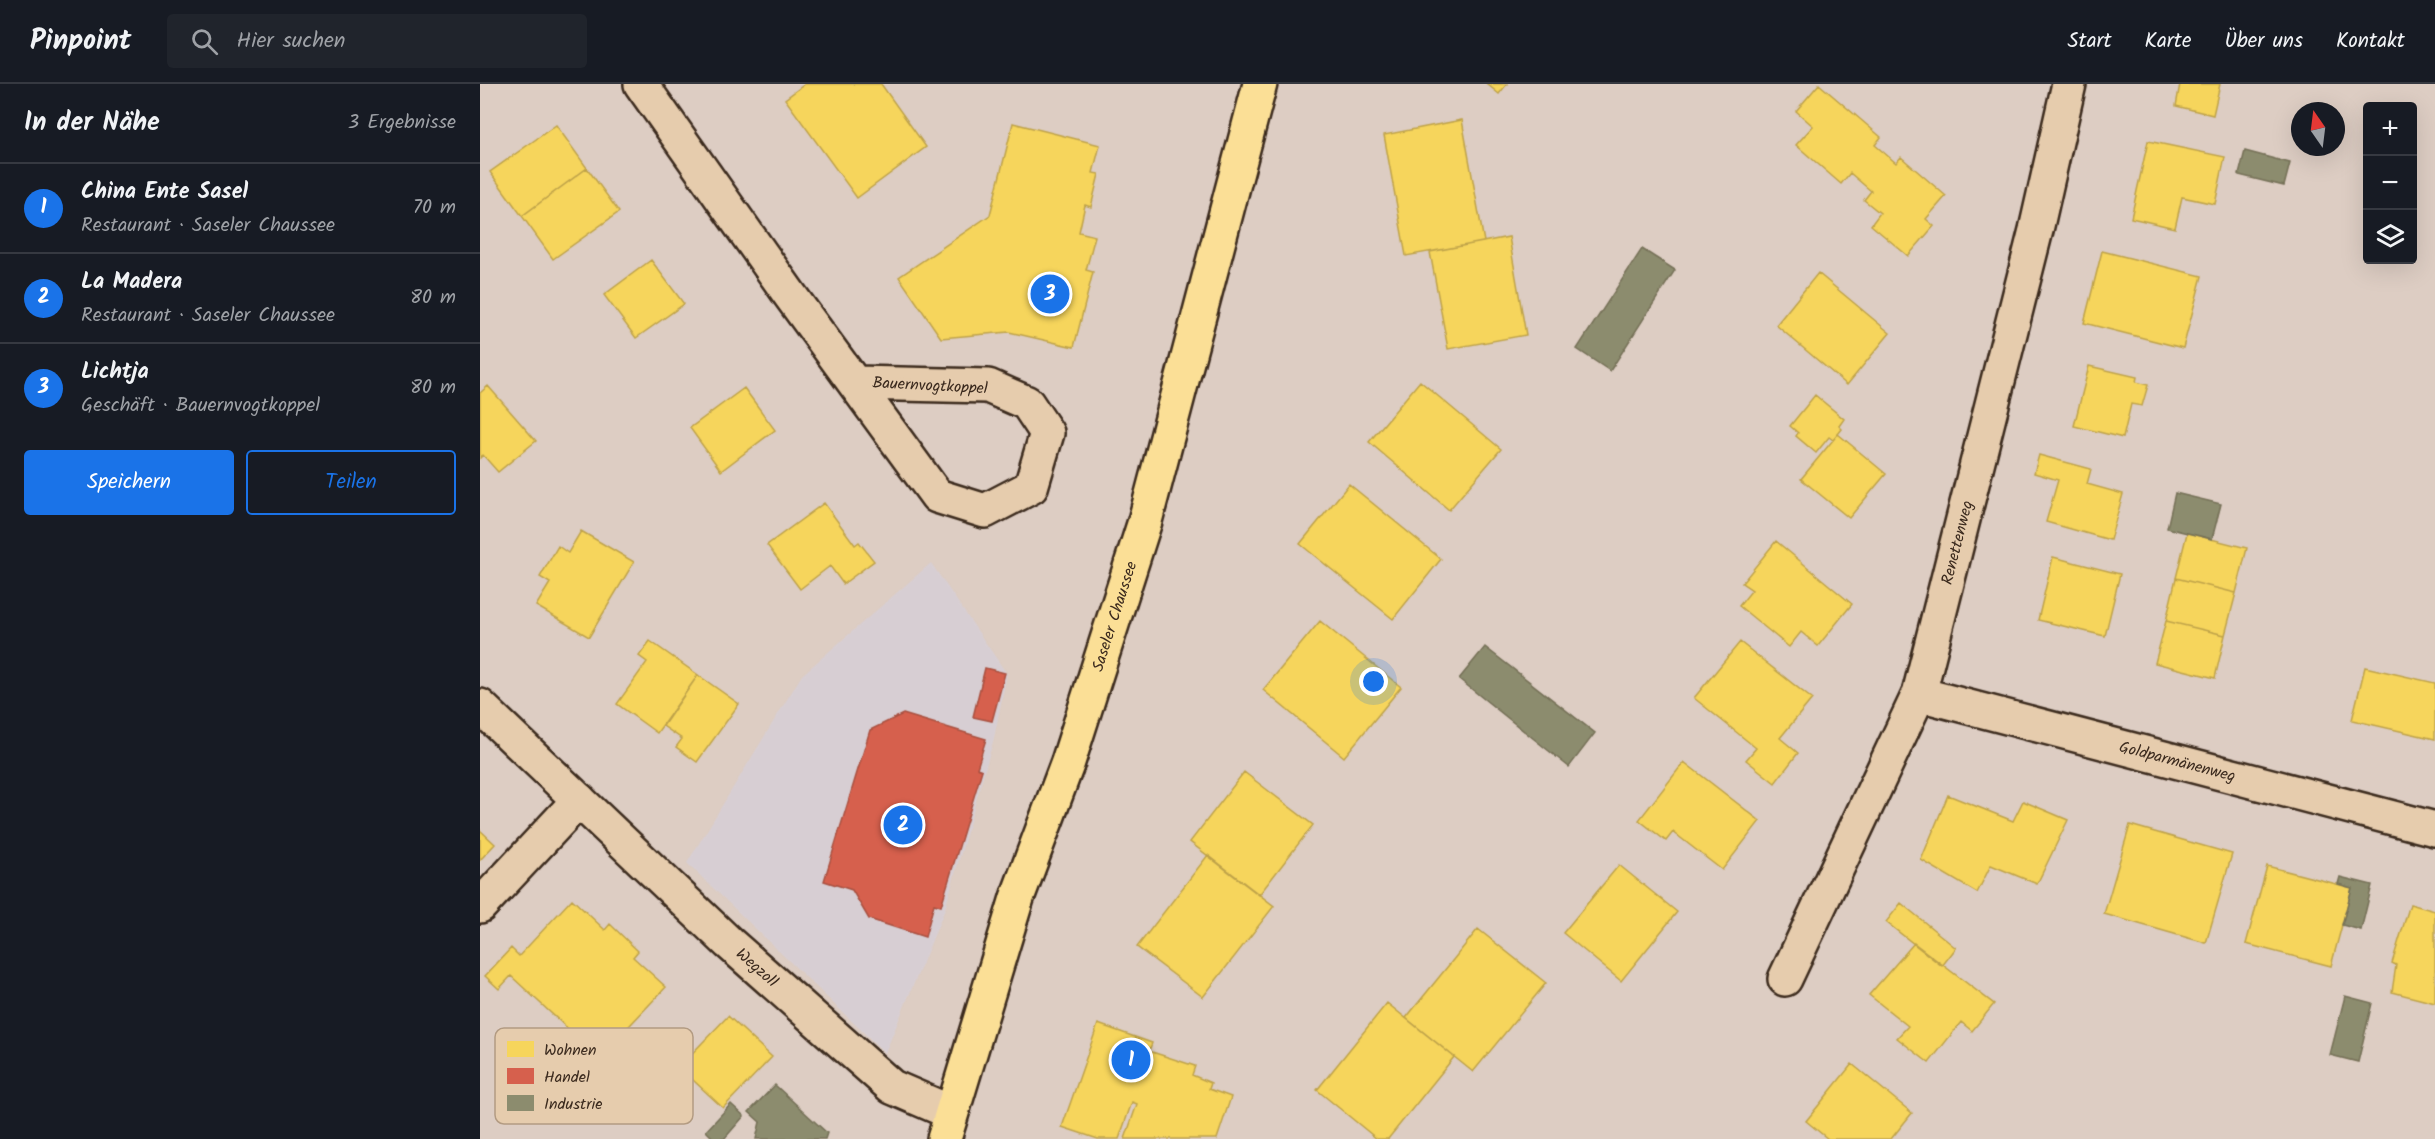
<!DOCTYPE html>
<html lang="de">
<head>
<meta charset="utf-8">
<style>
	:root { --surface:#171b24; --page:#20242c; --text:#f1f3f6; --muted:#9ea1a6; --line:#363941; --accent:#1a73e8 }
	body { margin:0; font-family:Kalam,sans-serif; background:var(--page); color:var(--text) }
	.controls { position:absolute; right:18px; top:18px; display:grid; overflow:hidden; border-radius:6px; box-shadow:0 6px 24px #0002 }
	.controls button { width:54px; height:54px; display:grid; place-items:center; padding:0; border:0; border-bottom:2px solid var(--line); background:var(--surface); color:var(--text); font:30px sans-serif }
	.compass { position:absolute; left:1811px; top:18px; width:54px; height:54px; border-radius:50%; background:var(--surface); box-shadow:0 6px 24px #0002; rotate:346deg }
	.you { position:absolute; left:894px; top:598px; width:21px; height:21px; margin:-15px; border:4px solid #fff; border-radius:50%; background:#1a73e8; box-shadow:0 0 0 9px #1a73e833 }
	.badge { display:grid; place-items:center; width:39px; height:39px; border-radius:50%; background:var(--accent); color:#fff; font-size:20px; font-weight:700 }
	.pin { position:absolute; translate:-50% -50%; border:3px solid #fff; box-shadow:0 2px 6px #0006 }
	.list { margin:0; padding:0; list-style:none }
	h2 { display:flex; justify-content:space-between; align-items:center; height:78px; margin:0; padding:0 24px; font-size:26px }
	h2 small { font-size:20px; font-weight:400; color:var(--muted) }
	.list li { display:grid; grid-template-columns:39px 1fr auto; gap:18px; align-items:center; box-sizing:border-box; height:90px; padding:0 24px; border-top:2px solid var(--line) }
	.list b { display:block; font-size:22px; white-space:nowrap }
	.list p { margin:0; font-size:20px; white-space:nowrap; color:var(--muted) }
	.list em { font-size:20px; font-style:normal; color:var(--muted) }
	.actions { display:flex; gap:12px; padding:18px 24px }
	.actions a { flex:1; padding:14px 0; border:2px solid var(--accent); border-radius:6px; text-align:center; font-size:21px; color:var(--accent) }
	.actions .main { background:var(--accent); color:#fff }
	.icon { flex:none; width:33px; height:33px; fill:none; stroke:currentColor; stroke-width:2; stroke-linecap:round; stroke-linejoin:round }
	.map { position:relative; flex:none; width:1955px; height:1055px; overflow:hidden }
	header { display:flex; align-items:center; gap:36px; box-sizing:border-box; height:84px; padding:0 30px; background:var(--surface); border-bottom:2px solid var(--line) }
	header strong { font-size:28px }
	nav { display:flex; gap:33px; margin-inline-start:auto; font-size:21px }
	.search { width:420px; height:54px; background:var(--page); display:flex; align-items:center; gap:15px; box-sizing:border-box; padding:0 21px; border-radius:6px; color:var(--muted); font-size:22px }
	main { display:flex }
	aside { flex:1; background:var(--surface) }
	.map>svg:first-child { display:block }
	.built { fill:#d7ced3 }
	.homes { fill:#f6d55c; stroke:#bea249; stroke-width:1.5 }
	.shops { fill:#d6604d; stroke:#a8503f; stroke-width:1.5 }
	.industry { fill:#8c8c6e; stroke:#746f56; stroke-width:1.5 }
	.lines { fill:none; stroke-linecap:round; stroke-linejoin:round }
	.minor-casing { stroke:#3b2a1e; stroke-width:38 }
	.major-casing { stroke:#3b2a1e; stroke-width:38 }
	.minor { stroke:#e6ccad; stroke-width:33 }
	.major { stroke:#fbdf96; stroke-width:33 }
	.labels { text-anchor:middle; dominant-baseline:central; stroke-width:6; stroke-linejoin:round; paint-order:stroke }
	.street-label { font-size:16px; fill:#3b2a1e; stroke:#e6ccad }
	.key { fill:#e6ccad; stroke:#b39b82; stroke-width:1.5 }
	.key-label { font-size:16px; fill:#3b2a1e }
</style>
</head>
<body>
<header>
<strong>Pinpoint</strong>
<div class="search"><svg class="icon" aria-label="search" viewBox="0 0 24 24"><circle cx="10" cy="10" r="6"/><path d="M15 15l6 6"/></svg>Hier suchen</div>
<nav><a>Start</a><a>Karte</a><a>Über uns</a><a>Kontakt</a></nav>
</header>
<main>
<aside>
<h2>In der Nähe<small>3 Ergebnisse</small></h2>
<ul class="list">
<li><span class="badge">1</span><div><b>China Ente Sasel</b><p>Restaurant · Saseler Chaussee</p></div><em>70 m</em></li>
<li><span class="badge">2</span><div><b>La Madera</b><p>Restaurant · Saseler Chaussee</p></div><em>80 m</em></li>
<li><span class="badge">3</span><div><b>Lichtja</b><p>Geschäft · Bauernvogtkoppel</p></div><em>80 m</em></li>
</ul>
<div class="actions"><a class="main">Speichern</a><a>Teilen</a></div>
</aside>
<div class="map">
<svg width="1955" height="1055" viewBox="0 0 1955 1055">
	<rect width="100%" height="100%" fill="#ddcdc3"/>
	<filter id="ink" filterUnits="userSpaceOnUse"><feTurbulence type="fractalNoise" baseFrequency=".0167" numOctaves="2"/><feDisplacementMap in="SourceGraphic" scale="12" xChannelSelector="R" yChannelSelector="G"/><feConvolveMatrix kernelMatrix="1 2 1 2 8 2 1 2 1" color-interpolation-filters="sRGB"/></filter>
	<g filter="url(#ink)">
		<path class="built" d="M 451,479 L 527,590 L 514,654 L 465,825 L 405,969 L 207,779 L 322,591 Z"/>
		<path class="homes" d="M 325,0 L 401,0 L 446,63 L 377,114 L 305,15 Z
			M 1007,0 L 1027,0 L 1019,10 Z
			M 1339,0 L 1401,53 L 1395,61 L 1416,79 L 1421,73 L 1466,112 L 1446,135 L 1454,142 L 1428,172 L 1391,141 L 1400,129 L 1384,116 L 1391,107 L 1370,89 L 1361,100 L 1316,61 L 1333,42 L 1316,27 Z
			M 1700,0 L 1740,0 L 1733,31 L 1696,22 Z
			M 982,36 L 1004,158 L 926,172 L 904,51 Z
			M 533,39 L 620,61 L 613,89 L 619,90 L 611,123 L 605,121 L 599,148 L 615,152 L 606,186 L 613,188 L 594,263 L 529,248 L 461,254 L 419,193 L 510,131 Z
			M 76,41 L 107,84 L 42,132 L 10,88 Z
			M 1668,57 L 1745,73 L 1735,120 L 1702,113 L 1695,144 L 1651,134 Z
			M 107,84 L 139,128 L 73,175 L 42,132 Z
			M 1029,153 L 1046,251 L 968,265 L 950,168 Z
			M 1622,167 L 1722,192 L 1703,264 L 1604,239 Z
			M 171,176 L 204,220 L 156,254 L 124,211 Z
			M 1338,189 L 1410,249 L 1367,301 L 1296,241 Z
			M 1609,282 L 1657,293 L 1656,298 L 1668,301 L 1662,322 L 1651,320 L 1643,354 L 1594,342 Z
			M 940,297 L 1021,365 L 969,426 L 889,358 Z
			M 8,302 L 56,357 L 18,388 L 3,371 L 0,374 L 0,309 Z
			M 264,304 L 295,346 L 241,387 L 210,344 Z
			M 1335,311 L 1364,335 L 1359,342 L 1362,345 L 1358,350 L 1353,356 L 1349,353 L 1336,369 L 1316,352 L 1318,349 L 1310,342 Z
			M 1358,350 L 1406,390 L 1369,434 L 1321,395 Z
			M 1559,371 L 1611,385 L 1607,400 L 1643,410 L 1630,456 L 1566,438 L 1578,396 L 1554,389 Z
			M 869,400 L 961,475 L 913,535 L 820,460 Z
			M 344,419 L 375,461 L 379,458 L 394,477 L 363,500 L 350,482 L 320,505 L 287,461 Z
			M 101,447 L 154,478 L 109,553 L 56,522 L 70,499 L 60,493 L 78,462 L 88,469 Z
			M 1707,449 L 1767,464 L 1756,509 L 1696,494 Z
			M 1296,457 L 1372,520 L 1338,562 L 1321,548 L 1309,563 L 1259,522 L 1272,506 L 1262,499 Z
			M 1573,473 L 1640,490 L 1625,552 L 1558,536 Z
			M 1696,494 L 1756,509 L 1745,551 L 1686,537 Z
			M 840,537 L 921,603 L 864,673 L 783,606 Z
			M 1686,537 L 1745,551 L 1735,594 L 1675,579 Z
			M 170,557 L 218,591 L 177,649 L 137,620 L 167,578 L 159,572 Z
			M 1260,558 L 1332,615 L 1300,654 L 1318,669 L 1295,699 L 1266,676 L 1276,664 L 1214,614 Z
			M 1885,583 L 1955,599 L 1955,655 L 1872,636 Z
			M 218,591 L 259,620 L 217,678 L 196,663 L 202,655 L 183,642 Z
			M 1204,678 L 1280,737 L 1242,786 L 1193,748 L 1186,757 L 1159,736 Z
			M 764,688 L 833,741 L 779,811 L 710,758 Z
			M 1468,711 L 1533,737 L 1543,717 L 1588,736 L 1557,800 L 1511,781 L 1497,809 L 1441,776 Z
			M 1650,741 L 1752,770 L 1726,859 L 1624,830 Z
			M 0,746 L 15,760 L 0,776 Z
			M 728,771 L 794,822 L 723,913 L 657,863 Z
			M 1139,781 L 1197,828 L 1141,897 L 1083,849 Z
			M 1787,782 L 1872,804 L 1851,882 L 1766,860 Z
			M 92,815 L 125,846 L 130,840 L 158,867 L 153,873 L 186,903 L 134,958 L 142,966 L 115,995 L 101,982 L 114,969 L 31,892 L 19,905 L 5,892 L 31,864 L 39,872 Z
			M 1421,819 L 1476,864 L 1462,882 L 1406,838 Z
			M 1930,820 L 1955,827 L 1955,919 L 1912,908 L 1916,881 L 1912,879 Z
			M 998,845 L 1066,899 L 993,988 L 926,934 Z
			M 1434,859 L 1514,920 L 1492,947 L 1481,938 L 1449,979 L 1417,954 L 1428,942 L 1389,911 Z
			M 907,919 L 974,973 L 908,1055 L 897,1055 L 837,1006 Z
			M 248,932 L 292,973 L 243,1024 L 199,983 Z
			M 618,940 L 672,959 L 669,967 L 715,982 L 712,991 L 731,999 L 729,1005 L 751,1013 L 737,1055 L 645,1055 L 657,1020 L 652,1018 L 639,1055 L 618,1055 L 582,1043 Z
			M 1372,980 L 1432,1029 L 1411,1055 L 1348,1055 L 1326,1037 Z"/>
		<path class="shops" d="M 505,584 L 525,589 L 512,637 L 493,633 Z
			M 423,630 L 506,655 L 497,684 L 502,686 L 461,822 L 454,820 L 445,853 L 389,835 L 372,806 L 344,797 L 390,646 Z"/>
		<path class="industry" d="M 1765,67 L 1810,79 L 1804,102 L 1759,91 Z
			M 1162,165 L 1195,186 L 1130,287 L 1097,265 Z
			M 1695,409 L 1741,420 L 1732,455 L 1687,444 Z
			M 1005,563 L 1115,649 L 1089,683 L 979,595 Z
			M 1860,793 L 1892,801 L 1881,846 L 1862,841 L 1872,804 L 1858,800 Z
			M 1865,912 L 1892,919 L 1878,978 L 1850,971 Z
			M 295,1001 L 347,1049 L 345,1055 L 276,1055 L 280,1038 L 269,1028 Z
			M 251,1020 L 264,1032 L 244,1055 L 234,1055 L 226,1047 Z"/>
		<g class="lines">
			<g class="minor-casing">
				<g id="minor">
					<path d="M 161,0 L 310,211 L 457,412 L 505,427 L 551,403 L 567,349 L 547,319 L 508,302 L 376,299"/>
					<path id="s1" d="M 1439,610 L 1955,745"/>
					<path id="s2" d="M 0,622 L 249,859 L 412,1003 L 470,1028"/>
					<path d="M 0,822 L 99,716"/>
					<path id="s3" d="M 1305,895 L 1439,610 L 1556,146 L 1589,0"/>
				</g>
			</g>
			<g class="major-casing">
				<g id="major">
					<path id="s4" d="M 464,1055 L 537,814 L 588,678 L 665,437 L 780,0"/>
				</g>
			</g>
			<use href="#minor" class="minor"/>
			<use href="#major" class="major"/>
		</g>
	</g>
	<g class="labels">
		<g class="street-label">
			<text transform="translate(450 302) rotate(3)">Bauernvogtkoppel</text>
			<text stroke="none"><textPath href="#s3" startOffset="471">Renettenweg</textPath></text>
			<text stroke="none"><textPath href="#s4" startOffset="550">Saseler Chaussee</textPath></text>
			<text stroke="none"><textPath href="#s1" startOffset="267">Goldparmänenweg</textPath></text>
			<text stroke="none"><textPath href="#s2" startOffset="381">Wegzoll</textPath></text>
		</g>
	</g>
	<rect x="15" y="944" width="198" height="96" rx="9" class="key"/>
	<rect x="27" y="957" width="27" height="16" fill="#f6d55c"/>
	<rect x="27" y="984" width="27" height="16" fill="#d6604d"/>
	<rect x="27" y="1011" width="27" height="16" fill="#8c8c6e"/>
	<g class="key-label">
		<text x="64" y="971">Wohnen</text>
		<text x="64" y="998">Handel</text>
		<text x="64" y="1025">Industrie</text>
	</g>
</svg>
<div class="controls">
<button>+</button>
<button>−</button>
<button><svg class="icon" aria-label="layers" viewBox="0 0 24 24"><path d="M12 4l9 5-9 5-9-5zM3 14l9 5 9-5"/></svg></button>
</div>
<svg class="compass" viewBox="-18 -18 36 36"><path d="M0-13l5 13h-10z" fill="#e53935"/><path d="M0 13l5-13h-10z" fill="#9ea1a6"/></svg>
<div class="you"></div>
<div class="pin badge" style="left:651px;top:976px">1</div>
<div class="pin badge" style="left:423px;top:741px">2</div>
<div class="pin badge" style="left:570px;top:210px">3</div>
</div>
</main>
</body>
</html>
